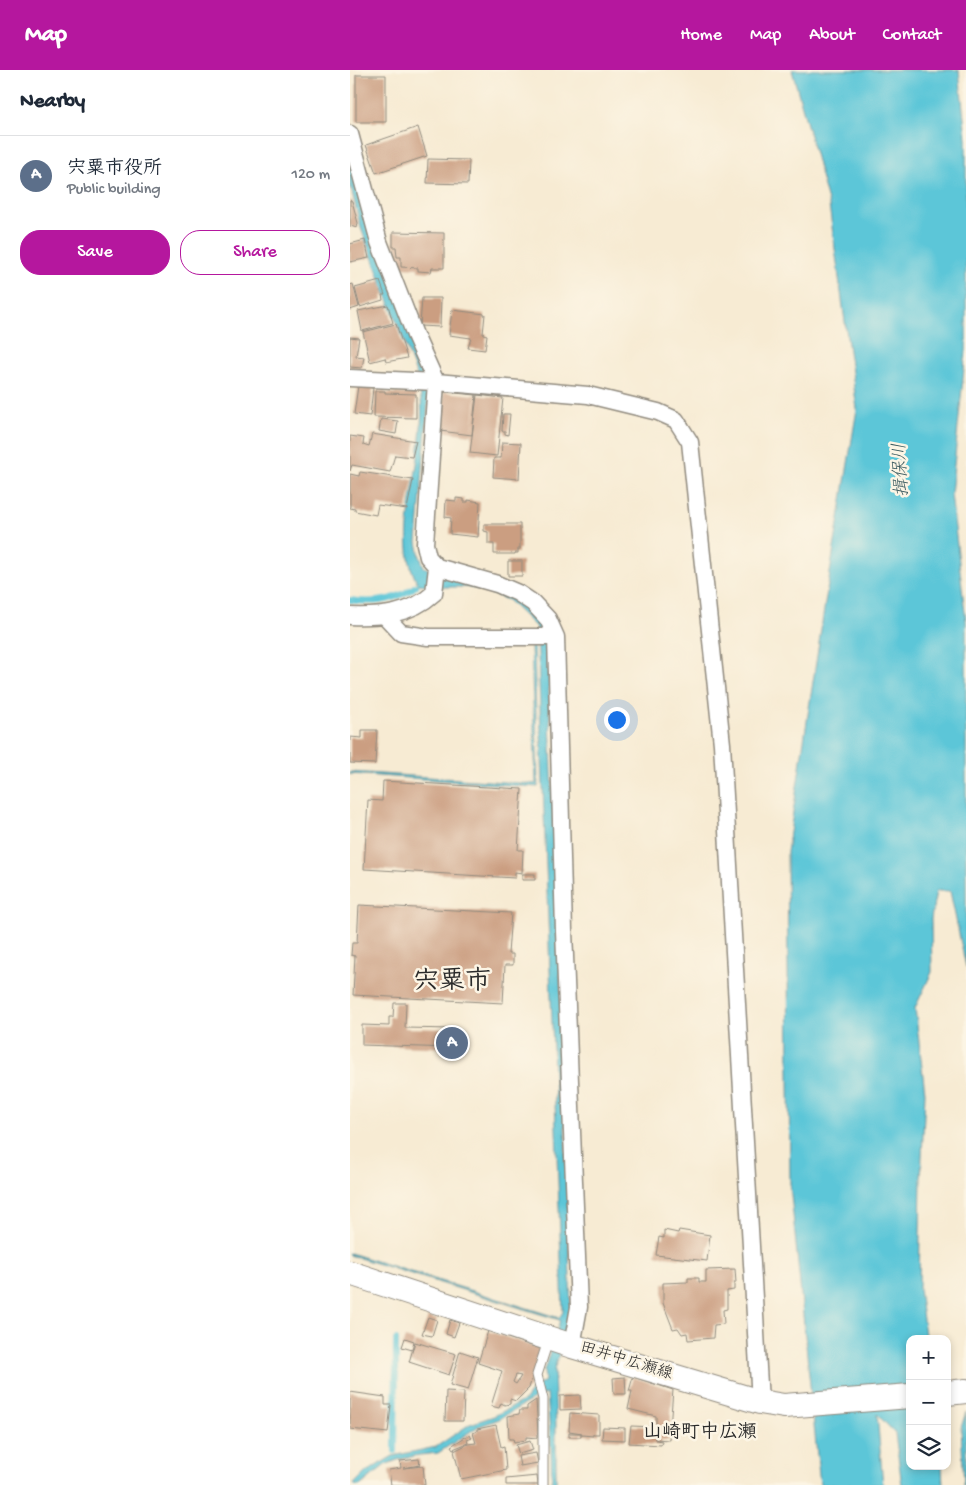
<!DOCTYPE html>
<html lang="en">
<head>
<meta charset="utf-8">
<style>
	:root { --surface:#fff; --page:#f6f6f7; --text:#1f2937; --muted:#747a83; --line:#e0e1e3; --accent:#b5179e }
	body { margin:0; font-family:"Gochi Hand","Klee One",sans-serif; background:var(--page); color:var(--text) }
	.controls { position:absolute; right:15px; bottom:15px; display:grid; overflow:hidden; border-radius:10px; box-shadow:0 2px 8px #0003 }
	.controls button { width:45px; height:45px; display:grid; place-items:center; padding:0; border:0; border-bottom:1px solid var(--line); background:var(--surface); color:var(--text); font:25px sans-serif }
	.you { position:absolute; left:266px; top:649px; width:18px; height:18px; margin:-12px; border:4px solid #fff; border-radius:50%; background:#1a73e8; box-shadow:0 0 0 8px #1a73e833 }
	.badge { display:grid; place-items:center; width:32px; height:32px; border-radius:50%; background:var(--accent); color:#fff; font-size:16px; font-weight:700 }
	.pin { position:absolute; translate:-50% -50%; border:2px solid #fff; box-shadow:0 1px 5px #0006 }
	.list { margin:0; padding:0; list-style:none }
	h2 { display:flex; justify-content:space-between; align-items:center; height:65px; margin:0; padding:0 20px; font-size:21px }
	h2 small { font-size:16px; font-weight:400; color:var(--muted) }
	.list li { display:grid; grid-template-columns:32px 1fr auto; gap:15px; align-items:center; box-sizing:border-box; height:80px; padding:0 20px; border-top:1px solid var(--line) }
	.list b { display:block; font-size:19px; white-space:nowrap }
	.list p { margin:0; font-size:16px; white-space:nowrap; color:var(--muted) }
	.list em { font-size:16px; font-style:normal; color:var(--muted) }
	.actions { display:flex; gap:10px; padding:15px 20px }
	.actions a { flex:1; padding:11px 0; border:1px solid var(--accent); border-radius:20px; text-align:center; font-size:18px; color:var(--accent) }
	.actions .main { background:var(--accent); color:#fff }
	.icon { flex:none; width:28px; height:28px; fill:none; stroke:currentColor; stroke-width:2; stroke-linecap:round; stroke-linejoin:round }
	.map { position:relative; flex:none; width:616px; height:1415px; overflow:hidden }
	header { display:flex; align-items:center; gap:30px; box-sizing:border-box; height:70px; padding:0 25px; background:var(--accent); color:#fff }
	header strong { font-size:24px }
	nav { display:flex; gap:28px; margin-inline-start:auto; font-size:18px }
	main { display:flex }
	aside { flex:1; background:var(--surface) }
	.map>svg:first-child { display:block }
	.water { fill:#5cc6d8; stroke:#447882 }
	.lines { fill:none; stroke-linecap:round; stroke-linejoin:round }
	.stream { stroke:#5cc6d8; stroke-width:6 }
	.building { fill:#cb9e81; fill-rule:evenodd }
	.service-casing { stroke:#918b7f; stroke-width:11 }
	.minor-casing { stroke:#918b7f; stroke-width:19 }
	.secondary-casing { stroke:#918b7f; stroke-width:26 }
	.service { stroke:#fff; stroke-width:9 }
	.minor { stroke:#fff; stroke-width:16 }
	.secondary { stroke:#fff; stroke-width:24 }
	.labels { text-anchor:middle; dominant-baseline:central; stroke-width:5; stroke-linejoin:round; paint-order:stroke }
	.street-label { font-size:16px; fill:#2b2b2b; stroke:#fcf5e5 }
	.water-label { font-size:18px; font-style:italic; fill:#3a5a5f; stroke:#fcf5e5 }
	.quarter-label { font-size:19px; font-weight:bold; fill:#2b2b2b; stroke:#fcf5e5 }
	.town-label { font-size:26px; font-weight:bold; fill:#2b2b2b; stroke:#fcf5e5 }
</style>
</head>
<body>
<header>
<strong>Map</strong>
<nav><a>Home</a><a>Map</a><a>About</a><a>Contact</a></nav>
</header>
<main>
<aside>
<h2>Nearby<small></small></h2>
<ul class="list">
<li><span class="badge" style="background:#5c6f8a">A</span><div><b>宍粟市役所</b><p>Public building</p></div><em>120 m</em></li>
</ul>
<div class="actions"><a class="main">Save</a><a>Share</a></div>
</aside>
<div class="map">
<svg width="616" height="1415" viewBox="0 0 616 1415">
	<rect width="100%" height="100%" fill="#fcf5e5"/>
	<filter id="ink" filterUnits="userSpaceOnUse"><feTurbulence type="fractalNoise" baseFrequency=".02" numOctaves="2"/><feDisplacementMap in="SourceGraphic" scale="10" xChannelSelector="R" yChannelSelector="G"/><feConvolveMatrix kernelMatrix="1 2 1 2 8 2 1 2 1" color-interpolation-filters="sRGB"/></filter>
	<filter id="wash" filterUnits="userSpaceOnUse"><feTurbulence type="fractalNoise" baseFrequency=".0096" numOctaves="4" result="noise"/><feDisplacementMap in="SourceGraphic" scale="20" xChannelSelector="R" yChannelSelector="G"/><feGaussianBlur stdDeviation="1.12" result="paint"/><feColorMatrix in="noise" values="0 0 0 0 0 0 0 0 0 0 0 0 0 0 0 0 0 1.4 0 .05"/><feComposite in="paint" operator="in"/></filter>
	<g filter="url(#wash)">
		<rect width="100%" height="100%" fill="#f7ebd3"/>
		<path class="water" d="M 442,0 L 609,0 L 616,69 L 616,280 L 601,424 L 616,551 L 616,897 L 600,821 L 586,821 L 581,849 L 582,902 L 565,938 L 575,1023 L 571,1107 L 569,1219 L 575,1265 L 574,1269 L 560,1269 L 560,1337 L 558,1346 L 560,1348 L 560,1396 L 592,1396 L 593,1415 L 552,1415 L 545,1363 L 527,1344 L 533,1415 L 470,1415 L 440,1114 L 437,782 L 476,527 L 507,339 L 479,135 Z
			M 0,82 L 79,322 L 67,472 L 70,487 L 74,497 L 80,500 L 158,522 L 194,553 L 197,576 L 211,928 L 221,1243 L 204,1300 L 206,1355 L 206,1415 L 202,1415 L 201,1378 L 197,1323 L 185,1328 L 149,1349 L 127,1357 L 88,1383 L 69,1385 L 47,1390 L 35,1395 L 11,1415 L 3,1415 L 16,1402 L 43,1386 L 86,1377 L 120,1354 L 144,1346 L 175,1330 L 183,1319 L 195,1311 L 194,1301 L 210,1250 L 0,1185 L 0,1183 L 209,1248 L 213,1242 L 187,558 L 158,530 L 133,520 L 116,517 L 93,517 L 68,514 C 46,476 65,421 69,378 C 71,360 73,338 70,320 C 70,313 66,305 64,298 L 11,158 L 0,114 Z
			M 181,577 L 184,577 L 188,717 L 0,704 L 0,702 L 186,714 Z
			M 616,1342 L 616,1415 L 614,1415 L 611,1358 Z"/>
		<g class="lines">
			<path class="stream" d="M 0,530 C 24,534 46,531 66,516
				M 45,1381 L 46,1270"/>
		</g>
		<g id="blocks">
			<path class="building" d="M 6,5 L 36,5 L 36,52 L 6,52 Z
				M 68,57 L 77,86 L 26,103 L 16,75 Z
				M 78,89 L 119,90 L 118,114 L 77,113 Z
				M 0,130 L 2,131 L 8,153 L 7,158 L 0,156 Z
				M 43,162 L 94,163 L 94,198 L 82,198 L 81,202 L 68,201 L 68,198 L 51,197 L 51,187 L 47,187 L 46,177 L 43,177 Z
				M 15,170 L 19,188 L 0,192 L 0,174 Z
				M 30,211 L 35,225 L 32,225 L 33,230 L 10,237 L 5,218 Z
				M 3,214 L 9,237 L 0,240 L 0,215 Z
				M 72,228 L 91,228 L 90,257 L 70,256 Z
				M 38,235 L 43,253 L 12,261 L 8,241 Z
				M 102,240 L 135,244 L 133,264 L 137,265 L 135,280 L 118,278 L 121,268 L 99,265 Z
				M 46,254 L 57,288 L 36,292 L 35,288 L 20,292 L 13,262 Z
				M 0,267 L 9,268 L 6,286 L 14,287 L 12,298 L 0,297 Z
				M 8,316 L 23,318 L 20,346 L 4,344 Z
				M 25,321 L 35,321 L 35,323 L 66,324 L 66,348 L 24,347 Z
				M 94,322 L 126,325 L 122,365 L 90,361 Z
				M 127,325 L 153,328 L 147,386 L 120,383 Z
				M 153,344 L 160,344 L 158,365 L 155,364 L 155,361 L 152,361 Z
				M 31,349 L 48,351 L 46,364 L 29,361 Z
				M 22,364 L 66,371 L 62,387 L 45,385 L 40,402 L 2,395 L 0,401 L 0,366 L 14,368 L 13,374 L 19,376 Z
				M 152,372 L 171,373 L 169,409 L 143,407 L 144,388 L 151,388 Z
				M 10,402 L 63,410 L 57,439 L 28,435 L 26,445 L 5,441 L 5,439 L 0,438 L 0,404 L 9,406 Z
				M 106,428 L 114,429 L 114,432 L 118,432 L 118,430 L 130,432 L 128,467 L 100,464 L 101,448 L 95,447 L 96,430 L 106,431 Z
				M 134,454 L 170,454 L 170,479 L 168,479 L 168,483 L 165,483 L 165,484 L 144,484 L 144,474 L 138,474 L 138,462 L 134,461 Z
				M 158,491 L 172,491 L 172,506 L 158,506 Z
				M 12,660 L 27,660 L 25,694 L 0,693 L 0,667 L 12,668 Z
				M 33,711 L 172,719 L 168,780 L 173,780 L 172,803 L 165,802 L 165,808 L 14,799 L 18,730 L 32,731 Z
				M 172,804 L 185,804 L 185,810 L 172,810 Z
				M 9,835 L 161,843 L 158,884 L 163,884 L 163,895 L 155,895 L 153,933 L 3,925 L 5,886 L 1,885 L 2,873 L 7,873 Z
				M 44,933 L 56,933 L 55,958 L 102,959 L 101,978 L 12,975 L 12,955 L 39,956 L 39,947 L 43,947 Z
				M 314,1160 L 328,1163 L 329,1160 L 360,1165 L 357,1191 L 306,1185 L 309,1167 L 314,1168 Z
				M 385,1199 L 386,1213 L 384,1213 L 384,1220 L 377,1221 L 377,1239 L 373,1240 L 374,1254 L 364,1255 L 363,1268 L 338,1270 L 337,1263 L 332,1264 L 328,1258 L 323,1259 L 313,1233 L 313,1213 L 338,1212 L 338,1208 L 349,1208 L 349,1212 L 356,1212 L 356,1200 Z
				M 78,1247 L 87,1250 L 82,1266 L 72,1264 Z
				M 100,1250 L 109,1253 L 104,1267 L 96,1264 Z
				M 138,1261 L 191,1279 L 179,1318 L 166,1331 L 160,1329 L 160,1334 L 155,1335 L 151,1333 L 149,1338 L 141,1336 L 152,1301 L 128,1293 ZM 166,1305 L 171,1306 L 166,1314 L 163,1312 Z
				M 55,1268 L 64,1271 L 62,1280 L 52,1277 Z
				M 65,1272 L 106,1284 L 99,1305 L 59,1292 Z
				M 110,1281 L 128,1287 L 118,1320 L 100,1315 Z
				M 275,1307 L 276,1324 L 264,1324 L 263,1308 Z
				M 283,1307 L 323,1320 L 319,1370 L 306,1369 L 306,1346 L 278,1339 L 282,1321 L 279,1321 Z
				M 96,1321 L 114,1322 L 113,1351 L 95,1351 Z
				M 0,1322 L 35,1327 L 35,1335 L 41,1335 L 38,1363 L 0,1359 Z
				M 230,1325 L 231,1339 L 210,1340 L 210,1326 Z
				M 186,1330 L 188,1364 L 187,1364 L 187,1368 L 176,1367 L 176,1370 L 164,1372 L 163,1369 L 159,1369 L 158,1346 L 169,1344 L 170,1340 L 177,1340 L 177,1336 Z
				M 220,1343 L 249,1345 L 249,1364 L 243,1364 L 243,1366 L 232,1365 L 232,1363 L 219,1361 Z
				M 146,1355 L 151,1377 L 154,1376 L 156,1400 L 111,1409 L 104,1381 L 118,1374 L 126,1373 L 123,1363 L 127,1361 L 127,1359 Z
				M 281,1356 L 305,1357 L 305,1370 L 312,1371 L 311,1375 L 279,1373 Z
				M 253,1357 L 275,1358 L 275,1370 L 252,1369 Z
				M 219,1363 L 231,1363 L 231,1367 L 219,1367 Z
				M 120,1364 L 122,1368 L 117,1370 L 118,1373 L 103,1379 L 101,1376 Z
				M 180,1371 L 183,1380 L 169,1384 L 166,1375 Z
				M 186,1383 L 188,1393 L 170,1396 L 168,1386 Z
				M 69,1389 L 70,1395 L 53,1398 L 73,1396 L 75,1415 L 41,1415 L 39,1400 L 51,1398 L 50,1391 Z
				M 187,1406 L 188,1415 L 156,1415 L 156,1409 Z"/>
		</g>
	</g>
	<g filter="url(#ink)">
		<use href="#blocks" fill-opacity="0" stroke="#918b7f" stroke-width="1"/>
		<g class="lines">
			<g class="service-casing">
				<path id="service" d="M 193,1415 L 193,1329 L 187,1305 L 199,1268"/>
			</g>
			<g class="minor-casing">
				<path id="minor" d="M 0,64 L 29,172 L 65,265 L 86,312 L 75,474 L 78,487 L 87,497 L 147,514 L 168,523 L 183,533 L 198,549 L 206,567 L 214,861 L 229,1237 L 222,1276
					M 0,308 L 86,312 L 238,325 L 308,342 L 326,350 L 340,372 L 372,674 L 410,1332
					M 0,546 C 31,547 60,545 84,523 L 87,497
					M 35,546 L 51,563 L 78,567 L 206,567"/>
			</g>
			<g class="secondary-casing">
				<path id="secondary" d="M 0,1203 L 222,1276 L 410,1332 L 434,1336 L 560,1326
					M 597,1323 L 616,1321"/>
			</g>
			<use href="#service" class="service"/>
			<use href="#minor" class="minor"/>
			<use href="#secondary" class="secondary"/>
		</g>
	</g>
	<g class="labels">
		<g class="street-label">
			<text transform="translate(276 1292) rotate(17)">田井中広瀬線</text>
		</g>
		<g class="water-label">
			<text transform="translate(552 400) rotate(-93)">揖保川</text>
		</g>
		<g class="quarter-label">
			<text x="350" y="1363">山崎町中広瀬</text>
		</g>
		<g class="town-label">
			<text x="102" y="913">宍粟市</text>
		</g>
	</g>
</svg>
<div class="controls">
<button>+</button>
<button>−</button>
<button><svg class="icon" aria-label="layers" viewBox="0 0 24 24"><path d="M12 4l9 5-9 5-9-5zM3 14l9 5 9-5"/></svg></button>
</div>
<div class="you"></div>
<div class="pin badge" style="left:102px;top:973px;background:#5c6f8a">A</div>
</div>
</main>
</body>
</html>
